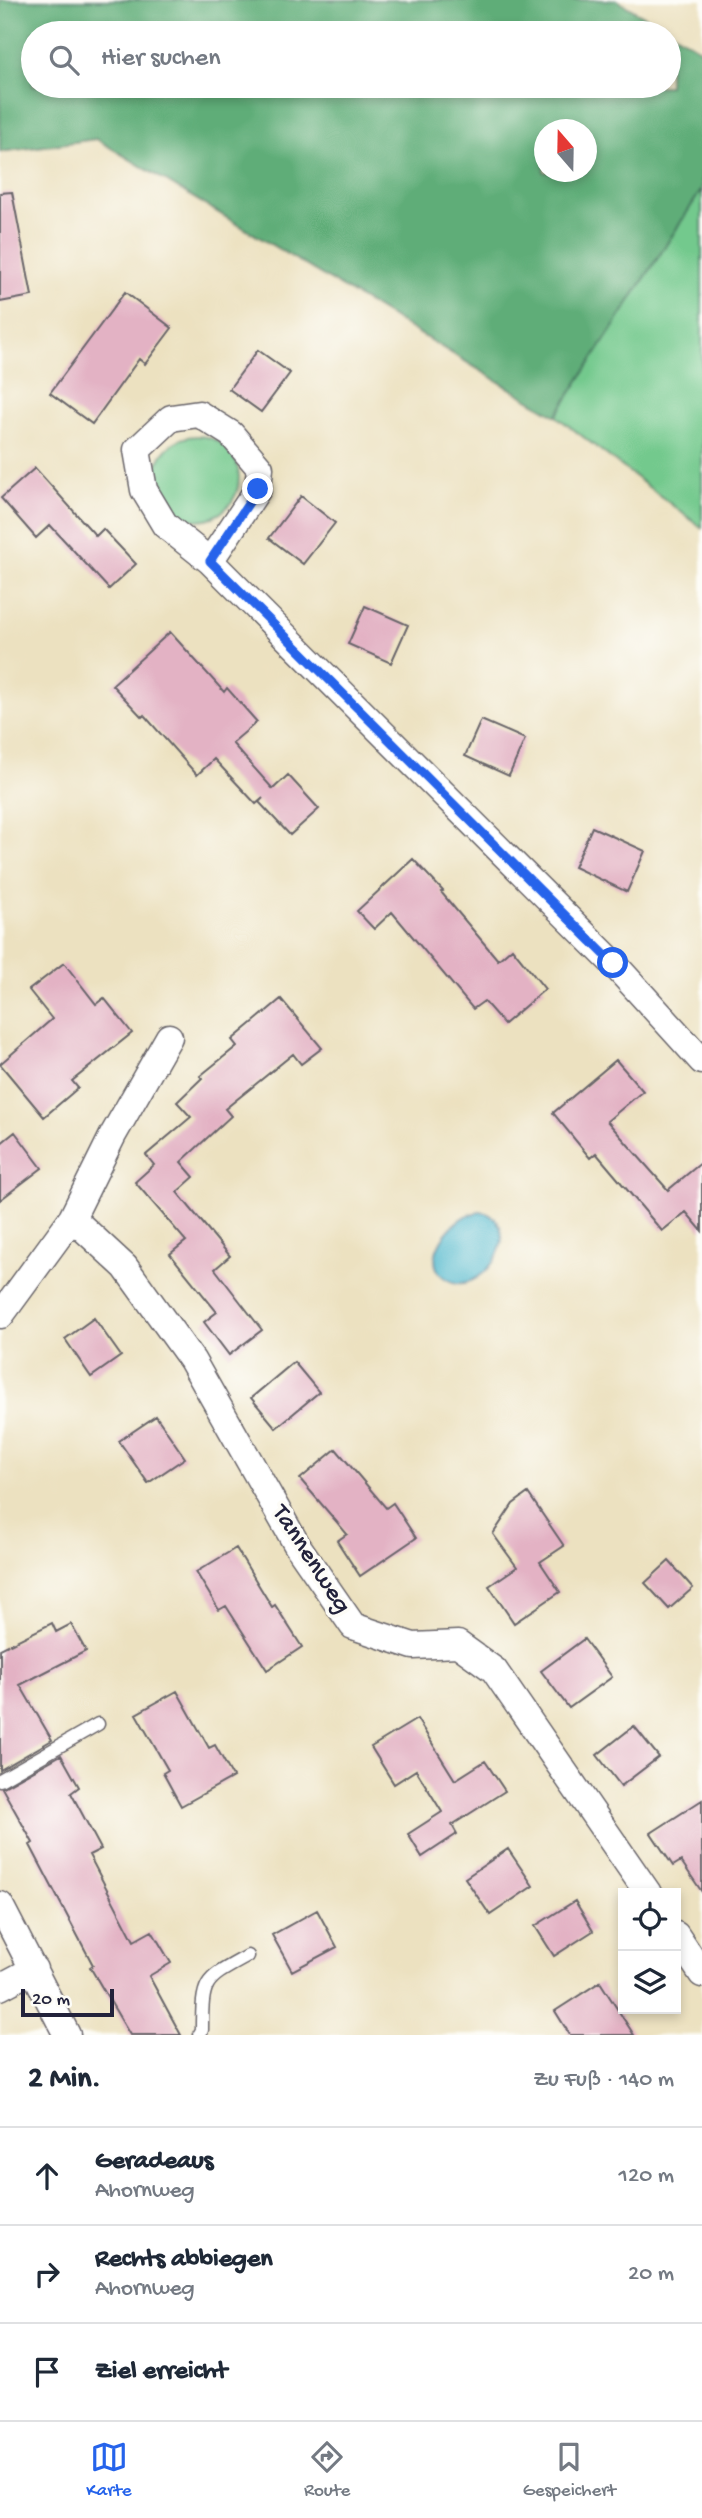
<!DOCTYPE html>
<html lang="de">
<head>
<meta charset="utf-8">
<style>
	:root { --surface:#fff; --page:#f6f6f7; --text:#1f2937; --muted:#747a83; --line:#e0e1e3; --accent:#2563eb }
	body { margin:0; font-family:"Gochi Hand",sans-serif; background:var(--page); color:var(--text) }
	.controls { position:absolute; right:21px; bottom:21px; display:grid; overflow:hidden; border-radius:0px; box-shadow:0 4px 10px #0003 }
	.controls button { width:63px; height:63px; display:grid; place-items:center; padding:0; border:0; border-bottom:2px solid var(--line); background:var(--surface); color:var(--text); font:35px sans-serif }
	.compass { position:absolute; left:534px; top:119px; width:63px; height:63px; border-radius:50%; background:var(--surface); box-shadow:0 4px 10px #0003; rotate:340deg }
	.scale { position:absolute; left:21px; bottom:18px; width:93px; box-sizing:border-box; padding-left:7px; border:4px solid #22223b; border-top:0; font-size:19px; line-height:24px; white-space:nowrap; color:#22223b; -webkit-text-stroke:5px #fdfcf7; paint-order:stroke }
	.stop { position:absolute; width:21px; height:21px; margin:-16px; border:5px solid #2563eb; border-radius:50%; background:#fff }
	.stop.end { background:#2563eb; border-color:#fff; box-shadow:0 2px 7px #0008 }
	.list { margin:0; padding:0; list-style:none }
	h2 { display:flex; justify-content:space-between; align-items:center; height:91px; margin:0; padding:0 28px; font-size:30px }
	h2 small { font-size:23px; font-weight:400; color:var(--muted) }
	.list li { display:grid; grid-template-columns:46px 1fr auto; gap:21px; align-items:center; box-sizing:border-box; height:98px; padding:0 28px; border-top:2px solid var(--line) }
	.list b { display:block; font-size:26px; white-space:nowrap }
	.list p { margin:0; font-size:23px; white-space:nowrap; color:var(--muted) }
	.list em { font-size:23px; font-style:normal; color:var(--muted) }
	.icon { flex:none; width:38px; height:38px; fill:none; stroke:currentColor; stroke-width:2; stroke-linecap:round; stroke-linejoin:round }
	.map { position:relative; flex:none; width:702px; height:2035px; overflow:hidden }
	.search { position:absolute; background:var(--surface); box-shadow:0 4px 10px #0003; left:21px; right:21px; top:21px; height:77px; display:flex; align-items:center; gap:18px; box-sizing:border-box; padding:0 24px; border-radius:38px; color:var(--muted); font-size:26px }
	.sheet { height:385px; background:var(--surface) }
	nav { display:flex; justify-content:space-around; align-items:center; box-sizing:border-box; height:98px; border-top:2px solid var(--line); background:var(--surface); font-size:19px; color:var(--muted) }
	nav a { display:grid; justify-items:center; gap:4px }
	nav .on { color:var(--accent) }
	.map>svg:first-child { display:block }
	.green { fill:#73c98d; stroke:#4a7664; stroke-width:2 }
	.forest { fill:#5ead78; stroke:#40685a; stroke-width:2; fill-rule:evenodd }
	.water { fill:#4fb8cd; stroke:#386d84; stroke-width:2 }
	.building { fill:#e3b2c4 }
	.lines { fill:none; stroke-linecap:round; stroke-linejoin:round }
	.lane-casing { stroke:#69656a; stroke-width:15 }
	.street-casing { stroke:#69656a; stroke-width:29 }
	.lane { stroke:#fff; stroke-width:12 }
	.street { stroke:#fff; stroke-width:26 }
	.route { stroke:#2563eb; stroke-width:9 }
	.labels { text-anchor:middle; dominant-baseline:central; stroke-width:7; stroke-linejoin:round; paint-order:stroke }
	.street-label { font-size:26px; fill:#22223b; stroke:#fdfcf7 }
</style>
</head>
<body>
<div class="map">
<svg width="702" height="2035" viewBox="0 0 702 2035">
	<rect width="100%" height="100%" fill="#fdfcf7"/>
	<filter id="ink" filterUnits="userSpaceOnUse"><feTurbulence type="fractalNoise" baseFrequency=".0143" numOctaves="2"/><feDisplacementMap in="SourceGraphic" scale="14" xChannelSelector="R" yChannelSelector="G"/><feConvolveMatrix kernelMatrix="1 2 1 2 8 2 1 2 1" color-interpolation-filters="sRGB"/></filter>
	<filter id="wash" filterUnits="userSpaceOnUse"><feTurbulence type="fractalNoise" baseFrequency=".00686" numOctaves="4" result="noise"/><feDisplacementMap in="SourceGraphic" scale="28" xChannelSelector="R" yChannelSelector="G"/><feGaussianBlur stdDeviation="1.57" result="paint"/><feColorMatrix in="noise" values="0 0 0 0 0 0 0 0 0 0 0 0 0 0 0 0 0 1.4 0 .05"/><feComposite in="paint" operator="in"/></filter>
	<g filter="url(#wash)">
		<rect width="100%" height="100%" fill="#ece1c0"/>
		<path class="green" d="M 702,189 L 702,528 L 556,416 Z
			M155 478a42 42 0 1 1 84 0a42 42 0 1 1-84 0Z"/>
		<path class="forest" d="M 0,0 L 616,0 L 702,50 L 702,189 L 556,416 L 96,139 L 0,152 ZM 33,33 L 669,33 L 669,86 L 33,86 ZM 544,130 L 586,130 L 586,172 L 544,172 Z"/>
		<path class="water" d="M 481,1211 C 529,1226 484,1293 453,1282 C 417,1269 443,1228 466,1216 C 470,1214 476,1213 481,1211 Z"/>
		<g id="blocks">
			<path class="building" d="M 12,192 L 32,296 L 0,302 L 0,193 Z
				M 125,292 L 172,328 L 145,364 L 139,359 L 92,424 L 50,393 Z
				M 258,350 L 290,373 L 261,412 L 229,389 Z
				M 35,468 L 96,536 L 103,529 L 136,564 L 109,589 L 50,525 L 36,538 L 1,498 Z
				M 301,496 L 335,523 L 303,564 L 269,538 Z
				M 365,606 L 408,625 L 391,663 L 348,644 Z
				M 170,632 L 224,692 L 227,688 L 257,722 L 232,743 L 273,789 L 288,775 L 319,809 L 290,835 L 259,802 L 263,798 L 256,804 L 214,759 L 197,775 L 144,715 L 142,717 L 112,685 Z
				M 481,720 L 525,739 L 509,776 L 465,756 Z
				M 592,827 L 645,851 L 627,892 L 574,867 Z
				M 413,859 L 443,891 L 441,892 L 498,960 L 512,948 L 545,989 L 504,1024 L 484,1001 L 473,1009 L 392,912 L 374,929 L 357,911 Z
				M 64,963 L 96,1004 L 104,998 L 132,1033 L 72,1081 L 78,1088 L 44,1117 L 0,1064 L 52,1019 L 29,990 Z
				M 281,999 L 322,1048 L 301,1064 L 293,1054 L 225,1109 L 231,1116 L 181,1162 L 194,1177 L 177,1192 L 230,1256 L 215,1269 L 262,1330 L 229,1355 L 204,1322 L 217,1312 L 170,1254 L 186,1241 L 135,1182 L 154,1165 L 146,1155 L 191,1117 L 177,1102 L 202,1078 L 200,1076 L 237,1046 L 232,1040 Z
				M 616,1060 L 643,1091 L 607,1121 L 668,1190 L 702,1162 L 702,1231 L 686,1212 L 662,1231 L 596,1153 L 590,1158 L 553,1113 Z
				M 15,1132 L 42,1168 L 0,1200 L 0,1144 Z
				M 94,1318 L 121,1356 L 91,1377 L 65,1339 Z
				M 294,1362 L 319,1392 L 276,1428 L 251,1398 Z
				M 156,1416 L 185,1458 L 148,1483 L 119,1441 Z
				M 336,1449 L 386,1508 L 393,1503 L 416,1538 L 360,1576 L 337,1541 L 347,1534 L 300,1479 Z
				M 528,1493 L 564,1546 L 540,1562 L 560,1592 L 514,1623 L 489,1586 L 517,1567 L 493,1534 L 513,1504 Z
				M 236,1548 L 272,1607 L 275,1605 L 302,1647 L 267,1670 L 226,1606 L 219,1610 L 196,1572 Z
				M 669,1561 L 693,1588 L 669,1609 L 645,1583 Z
				M 52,1623 L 56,1632 L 71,1624 L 86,1651 L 20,1685 L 52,1740 L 0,1770 L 0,1649 Z
				M 584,1639 L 612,1677 L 569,1708 L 541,1671 Z
				M 177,1691 L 209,1748 L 215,1745 L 233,1777 L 181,1806 L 163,1773 L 168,1770 L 136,1714 Z
				M 417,1719 L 455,1780 L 485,1761 L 505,1791 L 452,1825 L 457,1834 L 422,1857 L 408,1834 L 442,1812 L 416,1770 L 394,1784 L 371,1747 Z
				M 634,1726 L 659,1757 L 621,1786 L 597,1755 Z
				M 61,1755 L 79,1787 L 71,1793 L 101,1849 L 89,1855 L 134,1941 L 152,1931 L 171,1963 L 149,1976 L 181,2035 L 130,2035 L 90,1967 L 93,1965 L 30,1845 L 33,1843 L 2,1788 Z
				M 702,1800 L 702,1892 L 681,1861 L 673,1866 L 651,1833 Z
				M 508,1849 L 533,1886 L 490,1915 L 465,1878 Z
				M 575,1901 L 593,1931 L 554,1956 L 535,1926 Z
				M 317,1910 L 337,1947 L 292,1971 L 272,1935 Z
				M 600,1982 L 634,2035 L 570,2035 L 555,2011 Z"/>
		</g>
	</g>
	<g filter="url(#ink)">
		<use href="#blocks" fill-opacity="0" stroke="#69656a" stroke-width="2"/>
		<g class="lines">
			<g class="lane-casing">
				<path id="lane" d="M 0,1780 L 98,1724
					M 199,2035 L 202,2030 C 202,1978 205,1980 248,1956"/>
			</g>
			<g class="street-casing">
				<path id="street" d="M 210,561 L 258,489 L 260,468 L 231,434 L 199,414 L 171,418 L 137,450 L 144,490 L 165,525 L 210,561 L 613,963 L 702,1061
					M 72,1218 L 125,1267 L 192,1360 L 297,1545 L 353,1626 L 413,1646 L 458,1644 L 494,1670 L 648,1893
					M 1,1315 L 72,1218 L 113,1135 L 169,1037
					M 0,1905 L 67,2035
					M 676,1935 L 702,1974
					M 0,1987 L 34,1969"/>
			</g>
			<use href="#lane" class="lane"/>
			<use href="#street" class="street"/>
		</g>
	</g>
	<g class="lines" filter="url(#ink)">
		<path class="route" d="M 258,489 L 210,561 L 613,963"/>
	</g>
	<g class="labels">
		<g class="street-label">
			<text transform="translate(310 1560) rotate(57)">Tannenweg</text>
		</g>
	</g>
</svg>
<div class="controls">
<button><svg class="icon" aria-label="locate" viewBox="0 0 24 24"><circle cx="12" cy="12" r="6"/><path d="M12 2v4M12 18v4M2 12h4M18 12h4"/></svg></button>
<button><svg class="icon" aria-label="layers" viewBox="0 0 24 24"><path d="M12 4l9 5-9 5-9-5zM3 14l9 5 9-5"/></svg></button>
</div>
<svg class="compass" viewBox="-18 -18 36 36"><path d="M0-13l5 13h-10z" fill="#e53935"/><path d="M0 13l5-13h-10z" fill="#747a83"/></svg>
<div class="scale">20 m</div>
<div class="stop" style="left:613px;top:963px"></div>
<div class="stop end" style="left:258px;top:489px"></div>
<div class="search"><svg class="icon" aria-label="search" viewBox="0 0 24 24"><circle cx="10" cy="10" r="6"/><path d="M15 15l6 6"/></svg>Hier suchen</div>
</div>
<section class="sheet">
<h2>2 Min.<small>Zu Fuß · 140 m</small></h2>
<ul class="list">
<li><svg class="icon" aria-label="ahead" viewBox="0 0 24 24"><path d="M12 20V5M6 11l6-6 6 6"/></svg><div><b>Geradeaus</b><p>Ahornweg</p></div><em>120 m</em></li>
<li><svg class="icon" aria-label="right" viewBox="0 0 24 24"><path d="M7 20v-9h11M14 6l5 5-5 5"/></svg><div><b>Rechts abbiegen</b><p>Ahornweg</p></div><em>20 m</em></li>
<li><svg class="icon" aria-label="arrive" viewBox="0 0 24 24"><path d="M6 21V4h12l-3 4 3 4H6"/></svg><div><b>Ziel erreicht</b></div></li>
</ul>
</section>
<nav>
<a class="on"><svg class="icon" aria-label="map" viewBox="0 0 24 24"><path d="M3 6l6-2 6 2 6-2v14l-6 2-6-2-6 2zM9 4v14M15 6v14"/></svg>Karte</a>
<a><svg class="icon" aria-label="directions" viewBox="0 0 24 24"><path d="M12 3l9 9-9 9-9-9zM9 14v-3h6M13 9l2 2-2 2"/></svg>Route</a>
<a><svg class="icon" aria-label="saved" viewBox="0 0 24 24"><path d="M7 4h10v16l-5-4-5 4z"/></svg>Gespeichert</a>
</nav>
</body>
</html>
